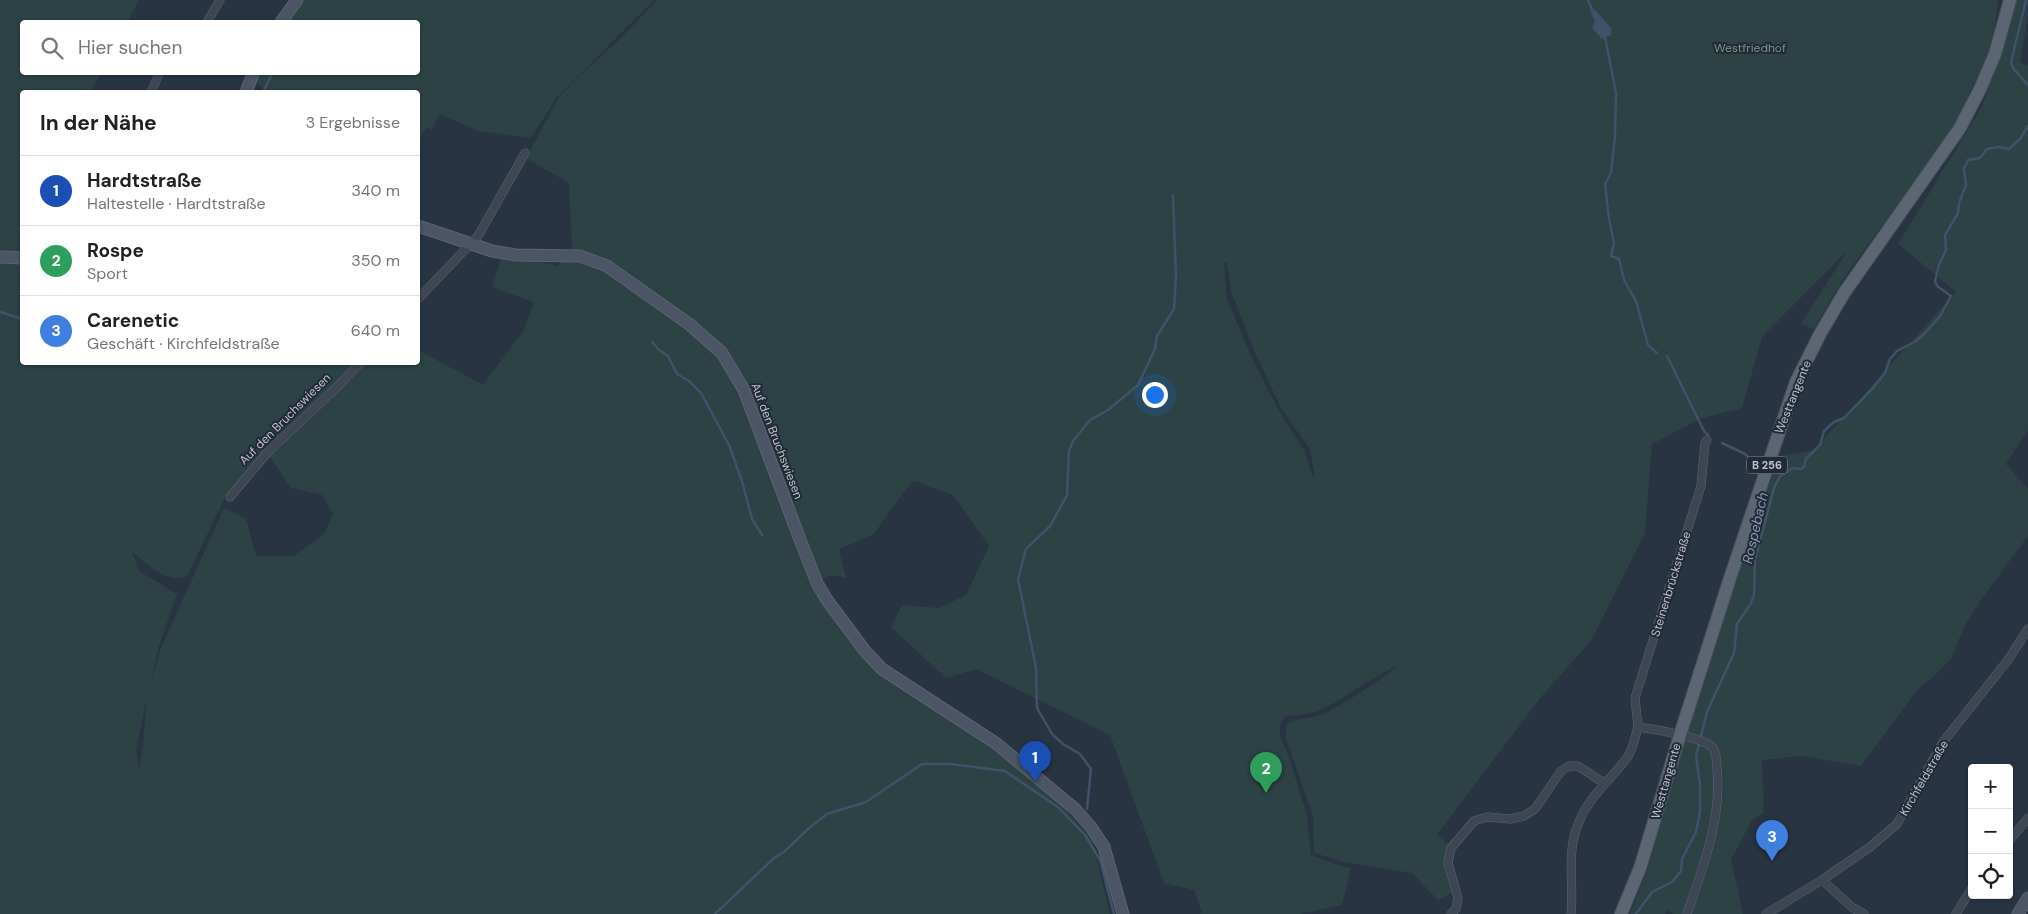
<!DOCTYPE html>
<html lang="de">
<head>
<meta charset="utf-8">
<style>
	:root { --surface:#fff; --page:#f6f6f6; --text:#202124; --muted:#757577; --line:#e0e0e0; --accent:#566681 }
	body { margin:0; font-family:"DM Sans",sans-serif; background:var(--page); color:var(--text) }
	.controls { position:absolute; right:15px; bottom:15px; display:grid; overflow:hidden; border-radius:5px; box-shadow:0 1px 4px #0004 }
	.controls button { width:45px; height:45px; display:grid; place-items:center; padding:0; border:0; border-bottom:1px solid var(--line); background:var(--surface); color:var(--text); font:25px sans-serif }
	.you { position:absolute; left:1154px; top:394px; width:18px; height:18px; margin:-12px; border:4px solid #fff; border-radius:50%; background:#1a73e8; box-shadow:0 0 0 8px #1a73e833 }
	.badge { display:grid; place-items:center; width:32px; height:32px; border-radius:50%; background:var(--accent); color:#fff; font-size:16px; font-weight:700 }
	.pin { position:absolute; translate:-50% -41px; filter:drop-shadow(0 1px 2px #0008) }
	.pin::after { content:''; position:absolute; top:26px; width:18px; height:15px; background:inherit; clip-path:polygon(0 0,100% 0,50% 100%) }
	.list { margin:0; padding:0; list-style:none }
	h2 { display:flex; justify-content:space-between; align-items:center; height:65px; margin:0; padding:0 20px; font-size:21px }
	h2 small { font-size:16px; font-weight:400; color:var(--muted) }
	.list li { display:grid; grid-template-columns:32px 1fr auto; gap:15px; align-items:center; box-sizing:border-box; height:70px; padding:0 20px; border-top:1px solid var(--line) }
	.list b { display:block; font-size:19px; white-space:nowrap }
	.list p { margin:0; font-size:16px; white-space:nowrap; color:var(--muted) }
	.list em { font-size:16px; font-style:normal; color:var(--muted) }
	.icon { flex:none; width:28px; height:28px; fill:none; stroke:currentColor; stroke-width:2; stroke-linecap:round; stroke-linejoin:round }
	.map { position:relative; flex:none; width:2028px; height:914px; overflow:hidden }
	.search { position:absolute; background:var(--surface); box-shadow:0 1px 4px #0004; left:20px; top:20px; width:400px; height:55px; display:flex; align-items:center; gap:12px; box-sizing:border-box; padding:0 18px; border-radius:5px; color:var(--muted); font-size:19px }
	.panel { position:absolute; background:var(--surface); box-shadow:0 1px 4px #0004; left:20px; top:90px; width:400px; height:275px; border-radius:5px }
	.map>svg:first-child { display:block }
	.green { fill:#2c4244; fill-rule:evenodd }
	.water { fill:#40516a }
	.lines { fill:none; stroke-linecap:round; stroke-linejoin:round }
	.stream { stroke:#40516a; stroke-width:2.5 }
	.street-casing { stroke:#5c646f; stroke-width:9 }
	.secondary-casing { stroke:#5c646f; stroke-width:13 }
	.primary-casing { stroke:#474f5b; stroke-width:14 }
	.street { stroke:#3d4652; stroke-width:8 }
	.secondary { stroke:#4c5565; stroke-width:11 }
	.primary { stroke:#5c6572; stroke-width:12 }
	.labels { text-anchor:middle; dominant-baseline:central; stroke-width:4; stroke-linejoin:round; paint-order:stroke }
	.shield { fill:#222a37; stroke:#8d949f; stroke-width:1 }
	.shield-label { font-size:11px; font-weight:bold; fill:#bbc1cc }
	.park-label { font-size:12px; fill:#739b7d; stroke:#222a37 }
	.street-label { font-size:12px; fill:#bbc1cc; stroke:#222a37 }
	.water-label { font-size:14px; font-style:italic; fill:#8497b1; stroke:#222a37 }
</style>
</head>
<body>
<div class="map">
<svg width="2028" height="914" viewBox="0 0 2028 914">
	<rect width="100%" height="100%" fill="#293442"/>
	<path class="green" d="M 0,0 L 139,0 L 127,22 L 22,22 L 22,72 L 101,73 L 90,92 L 22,92 L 22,255 L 0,254 Z
		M 302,0 L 654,0 L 557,97 L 531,138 L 478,131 L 440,114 L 431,130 L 427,127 L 418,143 L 418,92 L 268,92 L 257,83 L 261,73 L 418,72 L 418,22 L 287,22 Z
		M 657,0 L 1998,0 L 1993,43 L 1952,131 L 1843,279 L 1814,329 L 1801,324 L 1847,251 L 1762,337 L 1742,408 L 1702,418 L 1652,444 L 1645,533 L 1591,641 L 1541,697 L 1437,835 L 1449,845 C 1441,862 1448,876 1453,893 L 1438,900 L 1412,873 L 1344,862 L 1314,853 L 1313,816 L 1286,739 L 1286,725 C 1297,717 1311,719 1323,714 C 1335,710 1389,675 1397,666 C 1371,677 1350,695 1325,708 C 1313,714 1299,715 1286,716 L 1280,724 L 1280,736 L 1288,754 L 1307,815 L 1311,855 L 1340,866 L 1351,868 L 1342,905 L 1300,914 L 1199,914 L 1202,913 L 1194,890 L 1164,883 L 1110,735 L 976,669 L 946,678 L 891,627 L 902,605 L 939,608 L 966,595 L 989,546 L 953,495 L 914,481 L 903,493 L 873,535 L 839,549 L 846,578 L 832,575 L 812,582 L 824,604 L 874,668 L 901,688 L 1001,755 L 1062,806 L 1092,839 L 1110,914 L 0,914 L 0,259 L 22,260 L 22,362 L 358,363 L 337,386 L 266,453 L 226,496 L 187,576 C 165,585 148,563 132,552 L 139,571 L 177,594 L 159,646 L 150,687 L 161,648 L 224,508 L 246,519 L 256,556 L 294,556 L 325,533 L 333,513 L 322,495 L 291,488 L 268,454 L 363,363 L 418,362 L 418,350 L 483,385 L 524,330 L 534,302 L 492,287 L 502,257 L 530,259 L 557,266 L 572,248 L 569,183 L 526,158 L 559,97 L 579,76 L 621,38 ZM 1227,262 L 1231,291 L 1255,353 L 1281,408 L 1310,449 L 1315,476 L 1312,475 L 1305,452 L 1278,409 L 1251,356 L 1227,299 L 1224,263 ZM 147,699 L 143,746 L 139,769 L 136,749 Z
		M 2016,0 L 2028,0 L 2028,16 L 2020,62 L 2028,66 L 2028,430 L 2006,464 L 2028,489 L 2028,536 L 1983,597 L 1964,627 L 1951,659 L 1932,678 L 1918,689 L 1861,766 L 1801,756 L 1762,760 L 1764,813 L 1752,820 L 1731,860 L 1743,914 L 1673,914 L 1668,910 L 1665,914 L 1630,914 L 1647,871 L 1683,737 L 1775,457 L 1814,450 L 1956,292 L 1898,244 L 1983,105 Z"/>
	<path class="water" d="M 1595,10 L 1612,29 L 1611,35 L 1602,39 L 1592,28 L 1595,21 L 1590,11 Z"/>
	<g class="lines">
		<path class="stream" d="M 1588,0 L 1593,12
			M 2026,0 L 2011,62 L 2013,68 L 2028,85
			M 1605,37 L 1616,93 L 1615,136 L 1611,173 L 1605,184 L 1609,219 L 1614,243 L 1611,256 L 1619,259 L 1624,280 L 1636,301 L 1648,345 L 1657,353
			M 263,92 L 273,72
			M 0,312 L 22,319
			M 652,342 L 658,349 L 668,356 L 677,374 L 689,381 L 701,393 L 729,445 L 742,481 L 752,519 L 762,535
			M 1667,356 L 1704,431 L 1708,435
			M 1722,443 L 1745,454 L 1749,458
			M 1087,809 L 1091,769 L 1080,754 L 1063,744 L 1052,734 L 1037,708 L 1036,668 L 1018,579 L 1026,549 L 1050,526 L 1067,495 L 1069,451 L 1073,441 L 1090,420 L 1108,410 L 1138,385 L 1155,349 L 1157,336 L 1174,309 L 1176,276 L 1173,195
			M 715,914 L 773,859 L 785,851 L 808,829 L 827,814 L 866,802 L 922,764 L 950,764 L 1005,771 L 1059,808 L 1085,835 L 1100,860 L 1114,914
			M 1636,914 L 1652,892 L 1672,882 L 1681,871 L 1682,859 L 1696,832 L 1700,812 L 1700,785 L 1696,756 L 1707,712 L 1734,653 L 1737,624 L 1751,603 L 1754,595 L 1755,560 L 1774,488 L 1780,476 L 1793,468 L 1801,469 L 1804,467 L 1806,459 L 1820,445 L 1824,431 L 1834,422 L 1844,418 L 1872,389 L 1885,373 L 1890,359 L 1897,351 L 1916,341 L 1925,333 L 1940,316 L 1951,296 L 1937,286 L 1935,281 L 1939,265 L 1946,250 L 1945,235 L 1958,213 L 1959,203 L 1966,185 L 1964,169 L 1968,160 L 1980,158 L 1987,149 L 1999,147 L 2009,149 L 2020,139 L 2028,126"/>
		<g class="street-casing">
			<path id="street" d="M 207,22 L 220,0
				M 151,92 L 160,72
				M 418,299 L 478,236 L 525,153
				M 230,497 L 267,453 L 337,387 L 361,362
				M 1638,727 L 1635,698 L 1701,486 L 1705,443 L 1707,440
				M 2009,841 L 2028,818
				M 1822,880 L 1853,908 L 1864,914
				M 1451,914 L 1456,909 L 1458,898 L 1448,863 L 1451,848 L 1474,821 L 1487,817 L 1510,819 L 1524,816 L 1535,809 L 1561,771 L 1569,766 L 1578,766 L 1604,783
				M 1571,914 C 1574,887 1567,857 1576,830 C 1585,800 1608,783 1626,759 C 1633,751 1635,737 1638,727 C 1653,729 1702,737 1712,747 C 1717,752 1716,761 1717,768 C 1722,819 1703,867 1687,914
				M 1766,914 L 1822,880 L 1870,847 L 1897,824 L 1943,742 L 2008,660 L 2028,629
				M 1956,914 L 1972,888"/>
		</g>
		<g class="secondary-casing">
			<path id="secondary" d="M 281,22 L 297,0
				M 246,92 L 254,72
				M 418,226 L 492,251 L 516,255 L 580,256 L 607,266 L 689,324 L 722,353 L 744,390 L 799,537 L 817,583 L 827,600 L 865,651 L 882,669 L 997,744 L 1075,809 L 1091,827 L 1104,847 L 1123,914
				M 0,257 L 22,258
				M 2018,914 L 2028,898"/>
		</g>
		<g class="primary-casing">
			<path id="primary" d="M 1621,914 L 1640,868 L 1680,735 L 1730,578 L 1796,382 L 1820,334 L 1844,293 L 1960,128 L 1980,89 L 1995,54 L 2010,0"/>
		</g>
		<use href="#street" class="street"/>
		<use href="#secondary" class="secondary"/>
		<use href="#primary" class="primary"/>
	</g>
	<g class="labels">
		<rect class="shield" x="1747" y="456.5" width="40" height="17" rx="4"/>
		<g class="shield-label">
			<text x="1767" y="465">B 256</text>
		</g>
		<g class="park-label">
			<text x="1750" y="48">Westfriedhof</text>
		</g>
		<g class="street-label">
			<text transform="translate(1793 397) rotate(-68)">Westtangente</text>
			<text transform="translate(285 419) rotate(-45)">Auf den Bruchswiesen</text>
			<text transform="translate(777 441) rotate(69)">Auf den Bruchswiesen</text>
			<text transform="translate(1671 584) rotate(-73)">Steinenbrückstraße</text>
			<text transform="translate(1924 778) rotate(-60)">Kirchfeldstraße</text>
			<text transform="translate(1666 781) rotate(-74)">Westtangente</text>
		</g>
		<g class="water-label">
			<text transform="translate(1755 528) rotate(-77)">Rospebach</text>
		</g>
	</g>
</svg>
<div class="controls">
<button>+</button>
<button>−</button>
<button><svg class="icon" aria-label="locate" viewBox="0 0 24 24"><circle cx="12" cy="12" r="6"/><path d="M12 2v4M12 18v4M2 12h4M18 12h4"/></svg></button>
</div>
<div class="you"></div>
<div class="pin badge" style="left:1035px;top:782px;background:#1a4fb4">1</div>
<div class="pin badge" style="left:1266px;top:793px;background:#2e9e5b">2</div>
<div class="pin badge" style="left:1772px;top:861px;background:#3f7fe0">3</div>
<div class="search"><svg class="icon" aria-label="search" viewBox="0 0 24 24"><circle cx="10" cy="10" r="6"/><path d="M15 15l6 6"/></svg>Hier suchen</div>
<section class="panel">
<h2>In der Nähe<small>3 Ergebnisse</small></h2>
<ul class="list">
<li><span class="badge" style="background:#1a4fb4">1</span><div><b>Hardtstraße</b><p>Haltestelle · Hardtstraße</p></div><em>340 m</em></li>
<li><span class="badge" style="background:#2e9e5b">2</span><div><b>Rospe</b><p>Sport</p></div><em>350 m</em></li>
<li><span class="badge" style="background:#3f7fe0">3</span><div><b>Carenetic</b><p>Geschäft · Kirchfeldstraße</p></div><em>640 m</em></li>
</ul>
</section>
</div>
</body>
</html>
